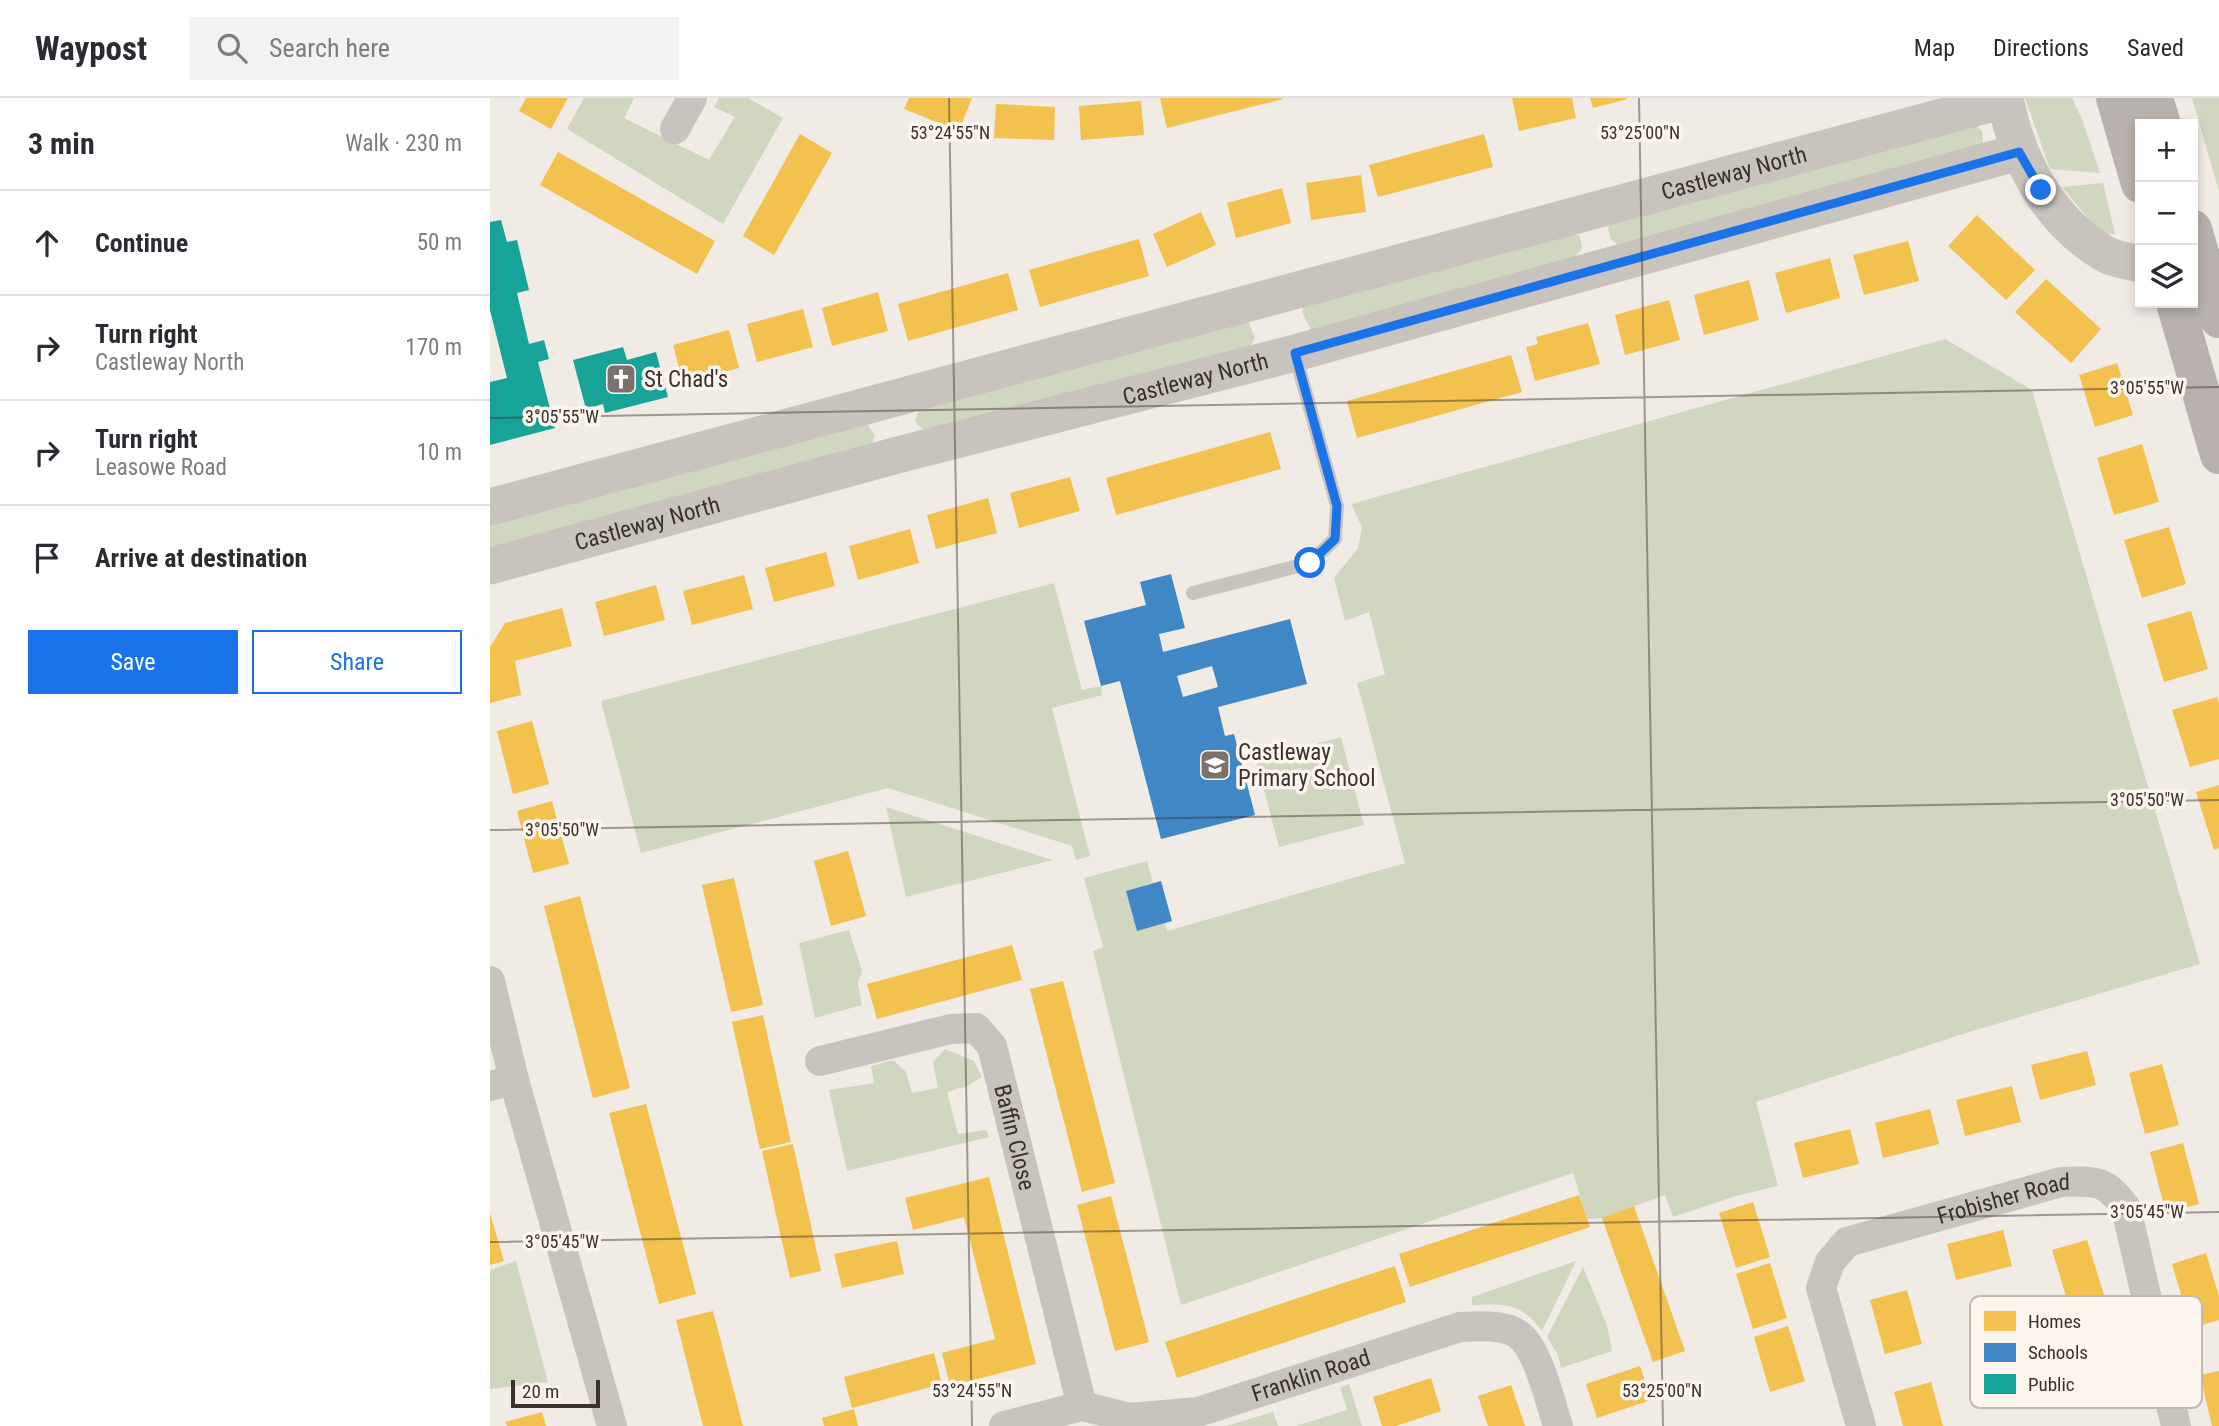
<!DOCTYPE html>
<html lang="en">
<head>
<meta charset="utf-8">
<style>
	:root { --surface:#fff; --page:#f2f2f3; --text:#2b2b33; --muted:#7c7c81; --line:#e1e1e2; --accent:#1a73e8 }
	body { margin:0; font-family:"Roboto Condensed",sans-serif; background:var(--page); color:var(--text) }
	.controls { position:absolute; right:21px; top:21px; display:grid; overflow:hidden; border-radius:0px; box-shadow:0 4px 10px #0003 }
	.controls button { width:63px; height:63px; display:grid; place-items:center; padding:0; border:0; border-bottom:2px solid var(--line); background:var(--surface); color:var(--text); font:35px sans-serif }
	.scale { position:absolute; left:21px; bottom:18px; width:89px; box-sizing:border-box; padding-left:7px; border:4px solid #3b302b; border-top:0; font-size:19px; line-height:24px; white-space:nowrap; color:#3b302b; -webkit-text-stroke:5px #fbf5ee; paint-order:stroke }
	.stop { position:absolute; width:21px; height:21px; margin:-16px; border:5px solid #1a73e8; border-radius:50%; background:#fff }
	.stop.end { background:#1a73e8; border-color:#fff; box-shadow:0 2px 7px #0008 }
	.list { margin:0; padding:0; list-style:none }
	h2 { display:flex; justify-content:space-between; align-items:center; height:91px; margin:0; padding:0 28px; font-size:30px }
	h2 small { font-size:23px; font-weight:400; color:var(--muted) }
	.list li { display:grid; grid-template-columns:46px 1fr auto; gap:21px; align-items:center; box-sizing:border-box; height:105px; padding:0 28px; border-top:2px solid var(--line) }
	.list b { display:block; font-size:26px; white-space:nowrap }
	.list p { margin:0; font-size:23px; white-space:nowrap; color:var(--muted) }
	.list em { font-size:23px; font-style:normal; color:var(--muted) }
	.actions { display:flex; gap:14px; padding:21px 28px }
	.actions a { flex:1; padding:16px 0; border:2px solid var(--accent); border-radius:0px; text-align:center; font-size:24px; color:var(--accent) }
	.actions .main { background:var(--accent); color:#fff }
	.icon { flex:none; width:38px; height:38px; fill:none; stroke:currentColor; stroke-width:2; stroke-linecap:round; stroke-linejoin:round }
	.map { position:relative; flex:none; width:1729px; height:1328px; overflow:hidden }
	header { display:flex; align-items:center; gap:42px; box-sizing:border-box; height:98px; padding:0 35px; background:var(--surface); border-bottom:2px solid var(--line) }
	header strong { font-size:33px }
	nav { display:flex; gap:38px; margin-inline-start:auto; font-size:24px }
	.search { width:490px; height:63px; background:var(--page); display:flex; align-items:center; gap:18px; box-sizing:border-box; padding:0 24px; border-radius:0px; color:var(--muted); font-size:26px }
	main { display:flex }
	aside { flex:1; background:var(--surface) }
	.map>svg:first-child { display:block }
	.green { fill:#d1d6bf }
	.homes { fill:#f2c14e }
	.schools { fill:#3f88c5; fill-rule:evenodd }
	.public { fill:#17a398 }
	.lines { fill:none; stroke-linecap:round; stroke-linejoin:round }
	.service { stroke:#c9c3be; stroke-width:14 }
	.minor { stroke:#c9c3be; stroke-width:30 }
	.tertiary { stroke:#c9c3be; stroke-width:37 }
	.primary { stroke:#b8b1ad; stroke-width:38 }
	.route { stroke:#1a73e8; stroke-width:9 }
	.ticks { fill:none; stroke:#3b302b; stroke-width:2; stroke-opacity:0.45 }
	.labels { text-anchor:middle; dominant-baseline:central; stroke-width:7; stroke-linejoin:round; paint-order:stroke }
	.street-label { font-size:23px; fill:#3b302b; stroke:#fbf5ee }
	.poi-label { font-size:23px; fill:#3b302b; stroke:#fbf5ee; text-anchor:start }
	.key { fill:#fbf5ee; stroke:#c1bab4; stroke-width:2 }
	.key-label { font-size:19px; fill:#3b302b }
	.ticks-label { font-size:18px; text-anchor:middle; fill:#3b302b; stroke:#fbf5ee; stroke-width:7; stroke-linejoin:round; paint-order:stroke }
</style>
</head>
<body>
<header>
<strong>Waypost</strong>
<div class="search"><svg class="icon" aria-label="search" viewBox="0 0 24 24"><circle cx="10" cy="10" r="6"/><path d="M15 15l6 6"/></svg>Search here</div>
<nav><a>Map</a><a>Directions</a><a>Saved</a></nav>
</header>
<main>
<aside>
<h2>3 min<small>Walk · 230 m</small></h2>
<ul class="list">
<li><svg class="icon" aria-label="ahead" viewBox="0 0 24 24"><path d="M12 20V5M6 11l6-6 6 6"/></svg><div><b>Continue</b></div><em>50 m</em></li>
<li><svg class="icon" aria-label="right" viewBox="0 0 24 24"><path d="M7 20v-9h11M14 6l5 5-5 5"/></svg><div><b>Turn right</b><p>Castleway North</p></div><em>170 m</em></li>
<li><svg class="icon" aria-label="right" viewBox="0 0 24 24"><path d="M7 20v-9h11M14 6l5 5-5 5"/></svg><div><b>Turn right</b><p>Leasowe Road</p></div><em>10 m</em></li>
<li><svg class="icon" aria-label="arrive" viewBox="0 0 24 24"><path d="M6 21V4h12l-3 4 3 4H6"/></svg><div><b>Arrive at destination</b></div></li>
</ul>
<div class="actions"><a class="main">Save</a><a>Share</a></div>
</aside>
<div class="map">
<svg width="1729" height="1328" viewBox="0 0 1729 1328">
	<rect width="100%" height="100%" fill="#f0ebe5"/>
	<path class="green" d="M 94,0 L 144,0 L 134,20 L 219,62 L 245,19 L 224,9 L 229,0 L 258,0 L 293,20 L 233,126 L 77,31 Z
		M 1535,0 L 1582,0 L 1592,21 L 1610,75 L 1560,71 Z
		M 1702,0 L 1729,0 L 1729,93 Z
		M 1480,23 L 1492,33 L 1493,45 L 1485,55 L 1131,150 L 1120,140 L 1118,129 L 1125,120 Z
		M 1613,85 L 1625,136 L 1611,136 L 1572,89 Z
		M 1077,134 L 1090,138 L 1092,151 L 1081,162 L 822,234 L 812,214 L 815,205 Z
		M 757,220 L 765,240 L 760,249 L 437,335 L 425,324 L 430,307 Z
		M 1455,241 L 1542,292 L 1710,866 L 1479,934 L 1266,1004 L 1288,1088 L 1246,1098 L 1183,1119 L 1175,1097 L 1112,1120 L 1097,1121 L 1083,1075 L 691,1207 L 603,853 L 613,849 L 594,780 L 657,763 L 663,785 L 636,793 L 647,832 L 675,825 L 677,833 L 915,765 L 867,585 L 895,576 L 879,514 L 855,523 L 844,480 L 868,450 L 872,429 L 861,406 Z
		M 376,324 L 385,337 L 380,350 L 0,452 L 0,423 Z
		M 564,485 L 592,592 L 611,588 L 612,597 L 562,610 L 600,758 L 586,762 L 582,748 L 398,690 L 151,755 L 111,603 Z
		M 851,639 L 874,727 L 789,749 L 766,662 Z
		M 396,709 L 563,762 L 416,799 Z
		M 359,832 L 372,873 L 368,885 L 372,907 L 325,920 L 309,845 Z
		M 455,951 L 484,963 L 492,979 L 477,988 L 457,994 L 468,1036 L 496,1032 L 499,1039 L 357,1073 L 339,992 L 384,985 L 381,968 L 403,962 L 416,974 L 422,995 L 448,990 L 443,964 Z
		M 26,1163 L 58,1284 L 0,1291 L 0,1172 Z
		M 1086,1163 L 1052,1233 C 1030,1204 1016,1206 982,1207 L 982,1199 Z
		M 1093,1169 L 1117,1227 L 1122,1253 L 1071,1270 L 1068,1257 L 1057,1239 Z
		M 859,1286 L 872,1328 L 806,1328 L 857,1312 L 850,1289 Z
		M 783,1314 L 788,1328 L 736,1328 Z"/>
	<path class="homes" d="M 36,0 L 78,0 L 61,31 L 29,13 Z
		M 419,0 L 482,0 L 469,33 L 414,11 Z
		M 670,0 L 792,0 L 793,1 L 677,30 Z
		M 1022,0 L 1082,0 L 1086,20 L 1029,33 Z
		M 1100,0 L 1137,0 L 1137,1 L 1103,10 Z
		M 651,3 L 654,37 L 591,42 L 589,8 Z
		M 506,6 L 565,9 L 564,42 L 504,40 Z
		M 310,36 L 342,55 L 284,157 L 253,138 Z
		M 994,36 L 1003,69 L 888,99 L 879,67 Z
		M 68,54 L 225,143 L 207,176 L 50,87 Z
		M 871,77 L 876,114 L 821,122 L 816,85 Z
		M 792,90 L 801,125 L 746,140 L 737,105 Z
		M 711,114 L 726,147 L 677,169 L 663,136 Z
		M 1487,117 L 1545,172 L 1516,202 L 1458,148 Z
		M 649,141 L 659,178 L 550,209 L 539,172 Z
		M 1418,143 L 1429,183 L 1374,197 L 1363,157 Z
		M 1340,160 L 1350,200 L 1296,215 L 1285,175 Z
		M 518,175 L 528,212 L 418,243 L 408,206 Z
		M 1556,181 L 1611,231 L 1581,265 L 1525,214 Z
		M 1259,182 L 1269,222 L 1214,237 L 1204,197 Z
		M 388,194 L 398,233 L 342,248 L 332,210 Z
		M 1179,202 L 1190,242 L 1135,257 L 1125,217 Z
		M 313,211 L 323,249 L 267,264 L 257,226 Z
		M 1098,225 L 1110,266 L 1045,283 L 1036,249 L 1048,246 L 1046,239 Z
		M 239,232 L 249,270 L 193,285 L 183,247 Z
		M 1021,257 L 1032,294 L 867,340 L 857,303 Z
		M 1627,265 L 1643,317 L 1605,329 L 1589,277 Z
		M 780,334 L 791,371 L 626,417 L 616,380 Z
		M 1652,346 L 1669,404 L 1624,417 L 1607,360 Z
		M 580,379 L 590,413 L 529,430 L 520,395 Z
		M 498,400 L 507,435 L 446,451 L 437,417 Z
		M 1679,429 L 1696,486 L 1652,500 L 1634,442 Z
		M 420,431 L 429,465 L 368,482 L 359,448 Z
		M 336,454 L 345,488 L 284,504 L 275,470 Z
		M 254,477 L 263,511 L 202,527 L 193,493 Z
		M 166,487 L 175,522 L 114,538 L 105,504 Z
		M 72,510 L 82,548 L 25,563 L 31,597 L 0,605 L 0,549 L 15,525 Z
		M 1701,513 L 1718,571 L 1674,584 L 1657,526 Z
		M 1727,599 L 1729,605 L 1729,661 L 1700,669 L 1682,612 Z
		M 42,623 L 59,686 L 23,696 L 7,633 Z
		M 1729,687 L 1729,750 L 1724,752 L 1706,694 Z
		M 62,703 L 79,766 L 43,775 L 27,713 Z
		M 358,753 L 376,818 L 341,828 L 324,763 Z
		M 244,780 L 273,907 L 241,914 L 212,787 Z
		M 90,798 L 140,990 L 103,1000 L 54,808 Z
		M 522,847 L 532,882 L 387,921 L 377,886 Z
		M 573,883 L 625,1085 L 592,1094 L 540,891 Z
		M 273,917 L 301,1044 L 270,1051 L 242,924 Z
		M 1597,953 L 1606,987 L 1550,1002 L 1541,967 Z
		M 1672,966 L 1689,1027 L 1655,1036 L 1639,975 Z
		M 1522,988 L 1531,1024 L 1475,1038 L 1466,1002 Z
		M 156,1006 L 206,1196 L 169,1206 L 119,1015 Z
		M 1440,1011 L 1449,1046 L 1393,1060 L 1385,1025 Z
		M 1360,1031 L 1369,1066 L 1313,1080 L 1304,1045 Z
		M 1693,1045 L 1709,1106 L 1676,1115 L 1660,1054 Z
		M 303,1046 L 331,1173 L 300,1180 L 272,1053 Z
		M 499,1079 L 546,1266 L 460,1288 L 452,1255 L 505,1241 L 474,1119 L 423,1132 L 415,1100 Z
		M 1089,1097 L 1100,1129 L 920,1189 L 909,1156 Z
		M 621,1098 L 659,1244 L 625,1253 L 587,1107 Z
		M 1263,1104 L 1280,1159 L 1246,1170 L 1229,1115 Z
		M 1144,1108 L 1195,1253 L 1163,1264 L 1112,1120 Z
		M 0,1115 L 14,1163 L 0,1167 Z
		M 1513,1132 L 1522,1168 L 1466,1182 L 1457,1146 Z
		M 1597,1142 L 1614,1197 L 1579,1208 L 1562,1152 Z
		M 407,1143 L 414,1176 L 352,1190 L 344,1156 Z
		M 1716,1155 L 1729,1198 L 1729,1222 L 1701,1230 L 1682,1166 Z
		M 1280,1165 L 1297,1220 L 1263,1231 L 1246,1176 Z
		M 905,1168 L 916,1204 L 687,1280 L 675,1244 Z
		M 1417,1192 L 1432,1246 L 1395,1256 L 1380,1202 Z
		M 223,1213 L 253,1328 L 213,1328 L 186,1222 Z
		M 1298,1228 L 1315,1283 L 1280,1294 L 1264,1239 Z
		M 444,1255 L 452,1286 L 362,1310 L 354,1279 Z
		M 1150,1268 L 1161,1302 L 1107,1320 L 1096,1286 Z
		M 1729,1273 L 1729,1328 L 1722,1328 L 1710,1277 Z
		M 941,1280 L 951,1313 L 906,1328 L 892,1328 L 883,1299 Z
		M 1441,1284 L 1453,1328 L 1413,1328 L 1404,1294 Z
		M 1021,1287 L 1035,1328 L 998,1328 L 988,1298 Z
		M 364,1311 L 368,1328 L 334,1328 L 332,1320 Z
		M 52,1314 L 56,1328 L 17,1328 L 15,1324 Z"/>
	<path class="schools" d="M 681,476 L 695,530 L 669,536 L 673,554 L 800,521 L 817,586 L 728,609 L 735,638 L 744,636 L 765,717 L 671,741 L 630,583 L 611,588 L 594,523 L 656,507 L 650,484 ZM 722,568 L 728,589 L 693,599 L 687,578 Z
		M 671,783 L 682,823 L 647,833 L 636,793 Z"/>
	<path class="public" d="M 11,122 L 17,144 L 27,142 L 39,192 L 27,195 L 39,246 L 54,242 L 59,261 L 48,264 L 65,330 L 0,347 L 0,284 L 17,280 L 0,212 L 0,124 Z
		M 133,249 L 137,262 L 166,254 L 178,299 L 115,315 L 113,306 L 96,311 L 83,262 Z"/>
	<g class="lines">
		<path class="service" d="M 703,495 L 820,465 L 845,441 L 847,408 L 805,256"/>
		<g class="minor">
			<path d="M 185,31 L 202,0"/>
			<path d="M 0,883 L 24,982 L 122,1328"/>
			<path id="s1" d="M 330,963 L 461,931 L 486,930 L 502,948 L 592,1308"/>
			<path d="M 0,988 L 24,982"/>
			<path id="s2" d="M 514,1328 L 592,1308 L 640,1320 L 708,1314 L 970,1229 C 987,1228 1014,1226 1029,1237 C 1049,1253 1060,1304 1068,1328"/>
			<path id="s3" d="M 1371,1328 L 1331,1190 L 1340,1164 L 1357,1144 L 1571,1084 C 1607,1083 1614,1081 1636,1110 L 1686,1328"/>
		</g>
		<g class="tertiary">
			<path d="M 1515,0 C 1527,63 1559,123 1615,156 C 1624,161 1636,163 1646,165 L 1650,164"/>
			<path id="s4" d="M 0,409 L 1515,2"/>
			<path id="s5" d="M 0,468 L 404,358 L 805,255 L 1529,54"/>
		</g>
		<path class="primary" d="M 1625,0 L 1650,86
			M 1664,0 L 1672,26
			M 1703,131 L 1729,221
			M 1685,205 L 1729,357"/>
	</g>
	<g class="lines">
		<path class="route" d="M 820,465 L 845,441 L 847,408 L 805,255 L 1529,54 L 1551,92"/>
	</g>
	<path class="ticks" d="M 459,0 L 482,1328M 1149,0 L 1173,1328M 0,320 L 1729,289M 0,732 L 1729,702M 0,1144 L 1729,1114"/>
	<defs>
		<g id="church-square" transform="scale(1.575)"><rect x="-9" y="-9" width="18" height="18" rx="4" fill="#7a716c" stroke="#fbf5ee"/><path d="M-1.2-6h2.4v3.5h3.3v2.4h-3.3V6h-2.4V-.1h-3.3v-2.4h3.3Z" fill="#fff"/></g>
		<g id="school-square" transform="scale(1.575)"><rect x="-9" y="-9" width="18" height="18" rx="4" fill="#7a716c" stroke="#fbf5ee"/><path d="M0-5L7-2L0 1L-7-2ZM-4 1L0 2.5L4 1V4Q0 6-4 4Z" fill="#fff"/></g>
	</defs>
	<g fill-rule="evenodd">
		<use href="#church-square" x="131" y="281"/>
		<use href="#school-square" x="725" y="667"/>
	</g>
	<g class="labels">
		<g class="street-label">
			<text stroke="none"><textPath href="#s4" startOffset="1288">Castleway North</textPath></text>
			<text stroke="none"><textPath href="#s5" startOffset="730">Castleway North</textPath></text>
			<text stroke="none"><textPath href="#s5" startOffset="163">Castleway North</textPath></text>
			<text stroke="none"><textPath href="#s1" startOffset="278">Baffin Close</textPath></text>
			<text stroke="none"><textPath href="#s3" startOffset="360">Frobisher Road</textPath></text>
			<text stroke="none"><textPath href="#s2" startOffset="317">Franklin Road</textPath></text>
		</g>
		<g class="poi-label">
			<text x="154" y="281">St Chad's</text>
			<text x="748" y="654">Castleway<tspan x="748" dy="26">Primary School</tspan></text>
		</g>
	</g>
	<rect x="1480" y="1198" width="232" height="112" rx="10" class="key"/>
	<rect x="1494" y="1213" width="32" height="20" fill="#f2c14e"/>
	<rect x="1494" y="1245" width="32" height="19" fill="#3f88c5"/>
	<rect x="1494" y="1276" width="32" height="20" fill="#17a398"/>
	<g class="key-label">
		<text x="1538" y="1230">Homes</text>
		<text x="1538" y="1261">Schools</text>
		<text x="1538" y="1293">Public</text>
	</g>
	<g class="ticks-label">
		<text x="460" y="41">53°24'55"N</text>
		<text x="1150" y="41">53°25'00"N</text>
		<text x="1657" y="296">3°05'55"W</text>
		<text x="72" y="325">3°05'55"W</text>
		<text x="1657" y="708">3°05'50"W</text>
		<text x="72" y="738">3°05'50"W</text>
		<text x="1657" y="1120">3°05'45"W</text>
		<text x="72" y="1150">3°05'45"W</text>
		<text x="482" y="1299">53°24'55"N</text>
		<text x="1172" y="1299">53°25'00"N</text>
	</g>
</svg>
<div class="controls">
<button>+</button>
<button>−</button>
<button><svg class="icon" aria-label="layers" viewBox="0 0 24 24"><path d="M12 4l9 5-9 5-9-5zM3 14l9 5 9-5"/></svg></button>
</div>
<div class="scale">20 m</div>
<div class="stop" style="left:820px;top:465px"></div>
<div class="stop end" style="left:1551px;top:92px"></div>
</div>
</main>
</body>
</html>
